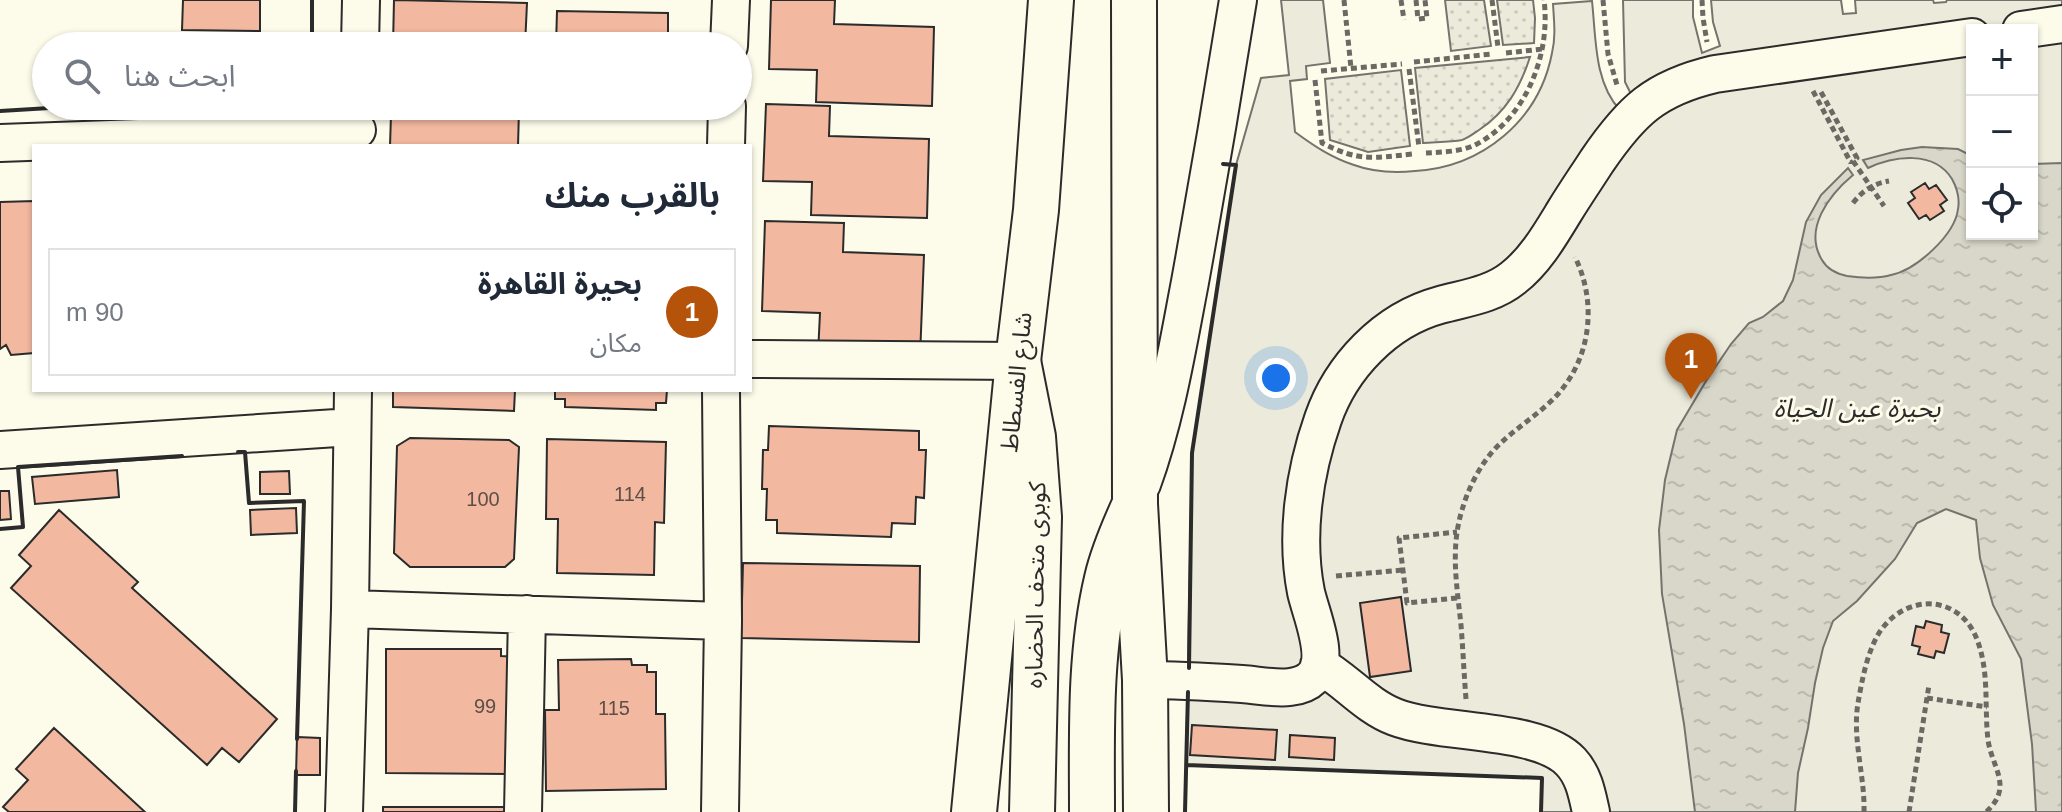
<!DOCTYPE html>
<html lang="ar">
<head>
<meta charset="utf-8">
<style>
	:root { --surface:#fff; --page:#f6f6f7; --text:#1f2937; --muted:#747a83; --line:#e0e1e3; --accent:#b45309 }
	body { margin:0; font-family:Arial,"Noto Sans Arabic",sans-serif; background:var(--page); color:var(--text); direction:rtl }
	.controls { position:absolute; right:24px; top:24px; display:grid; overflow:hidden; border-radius:0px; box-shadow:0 2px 6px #0004 }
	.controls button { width:72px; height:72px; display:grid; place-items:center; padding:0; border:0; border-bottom:2px solid var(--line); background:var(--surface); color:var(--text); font:40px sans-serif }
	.you { position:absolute; left:1276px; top:378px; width:28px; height:28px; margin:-20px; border:6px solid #fff; border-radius:50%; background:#1a73e8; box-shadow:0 0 0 12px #1a73e833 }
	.badge { display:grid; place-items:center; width:52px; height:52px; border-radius:50%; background:var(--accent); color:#fff; font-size:26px; font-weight:700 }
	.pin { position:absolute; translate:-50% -66px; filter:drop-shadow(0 2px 4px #0008) }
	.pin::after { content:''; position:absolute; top:42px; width:28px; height:24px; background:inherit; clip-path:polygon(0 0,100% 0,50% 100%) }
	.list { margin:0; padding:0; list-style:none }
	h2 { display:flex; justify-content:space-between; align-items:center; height:104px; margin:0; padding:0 32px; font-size:34px }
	h2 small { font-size:26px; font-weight:400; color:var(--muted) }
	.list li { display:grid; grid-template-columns:52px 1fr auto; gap:24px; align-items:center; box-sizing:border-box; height:128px; margin:0 16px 16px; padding:0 16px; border:2px solid var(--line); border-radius:0px }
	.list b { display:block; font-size:30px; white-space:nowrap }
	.list p { margin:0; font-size:26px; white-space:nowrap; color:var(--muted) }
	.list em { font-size:26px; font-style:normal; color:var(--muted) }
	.icon { flex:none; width:44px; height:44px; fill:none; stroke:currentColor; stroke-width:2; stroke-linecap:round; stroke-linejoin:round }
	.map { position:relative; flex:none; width:2062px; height:812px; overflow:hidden; direction:ltr }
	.search { position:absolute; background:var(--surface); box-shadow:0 2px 6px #0004; left:32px; top:32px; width:720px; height:88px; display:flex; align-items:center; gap:20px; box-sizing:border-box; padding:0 28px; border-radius:44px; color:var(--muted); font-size:30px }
	.panel { position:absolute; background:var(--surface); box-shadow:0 2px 6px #0004; left:32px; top:144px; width:720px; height:248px; border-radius:0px; direction:rtl }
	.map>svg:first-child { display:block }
	.grass { fill:url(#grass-dots); stroke:#74746e; stroke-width:2 }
	.green { fill:#ecebdb; stroke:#74746e; stroke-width:2; fill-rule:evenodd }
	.water { fill:url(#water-ripples); stroke:#74746e; stroke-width:2 }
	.building { fill:#f2b8a0; stroke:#2b2b2b; stroke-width:2 }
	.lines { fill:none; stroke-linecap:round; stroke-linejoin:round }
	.minor-casing { stroke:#2b2b2b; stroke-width:40 }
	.major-casing { stroke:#2b2b2b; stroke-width:48 }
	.highway-casing { stroke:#2b2b2b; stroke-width:48 }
	.path { stroke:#6a6964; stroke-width:5; stroke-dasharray:6 4; stroke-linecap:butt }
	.minor { stroke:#fdfbea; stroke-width:36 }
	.major { stroke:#fdfbea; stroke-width:44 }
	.highway { stroke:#fdfbea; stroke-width:44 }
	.wall { stroke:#2b2b2b; stroke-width:4 }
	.labels { text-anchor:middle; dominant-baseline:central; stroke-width:6; stroke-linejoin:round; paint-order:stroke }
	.number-label { font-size:20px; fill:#5d4e48 }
	.street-label { font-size:24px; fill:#2b2b2b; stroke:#fdfbea }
	.water-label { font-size:26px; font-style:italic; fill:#2b2b2b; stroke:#fdfbea }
</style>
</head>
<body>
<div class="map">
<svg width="2062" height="812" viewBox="0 0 2062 812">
	<defs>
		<pattern id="grass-dots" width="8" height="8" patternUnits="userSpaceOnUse" patternTransform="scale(2)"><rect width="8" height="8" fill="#ecebdb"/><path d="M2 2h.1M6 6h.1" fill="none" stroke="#cbcabc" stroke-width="1.8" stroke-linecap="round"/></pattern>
		<pattern id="water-ripples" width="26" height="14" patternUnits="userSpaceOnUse" patternTransform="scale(2)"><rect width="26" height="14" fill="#d8d7c9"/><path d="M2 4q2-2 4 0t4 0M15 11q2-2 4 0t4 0" fill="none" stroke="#bab9ad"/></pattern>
	</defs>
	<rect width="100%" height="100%" fill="#fdfbea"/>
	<path class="grass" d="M 1445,0 L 1484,0 L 1491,46 L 1451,51 Z
		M 1497,0 L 1533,0 L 1535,18 L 1534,43 L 1503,45 Z
		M 1530,57 C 1520,88 1506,112 1479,130 C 1473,134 1468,138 1462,140 C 1450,142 1436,142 1423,143 L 1415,68 Z
		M 1401,70 L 1410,146 L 1368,152 L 1330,140 L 1325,79 Z"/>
	<path class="green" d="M 1281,0 L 1323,0 L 1330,63 L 1306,66 L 1307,79 L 1290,81 L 1295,132 C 1314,146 1332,158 1354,165 C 1373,172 1394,173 1415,171 C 1482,167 1539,121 1552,53 C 1556,37 1554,21 1553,4 L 1592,1 C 1596,37 1594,83 1620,110 L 1631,94 L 1625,82 L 1623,0 L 1693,0 L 1693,17 L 1702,53 L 1720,46 L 1713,22 L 1711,0 L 1841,0 L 1843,14 L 1856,13 L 1855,0 L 1933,0 L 1934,3 L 1946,2 L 1947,0 L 2062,0 L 2062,812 L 1541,812 L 1541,778 L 1186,765 L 1192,453 L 1236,165 L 1261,78 L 1289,75 ZM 1972,30 L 2032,30 L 2032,234 L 1972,234 Z"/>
	<path class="water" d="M 1922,147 L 1958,149 L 1972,156 L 1972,234 L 2032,234 L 2032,164 L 2062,163 L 2062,812 L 2036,812 L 2032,744 L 2021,659 L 1993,605 L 1980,558 L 1976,520 L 1946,509 L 1917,523 L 1895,559 L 1857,601 L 1833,621 L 1823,648 L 1815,683 L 1808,728 L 1798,773 L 1795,812 L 1695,812 L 1684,724 L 1662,594 L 1659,530 L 1665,480 L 1677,430 L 1706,381 L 1731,344 L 1749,323 L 1763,317 L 1783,301 L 1793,280 L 1806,222 L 1821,195 L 1848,168 L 1853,175 C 1829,195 1803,229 1822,260 C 1827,269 1838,274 1847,276 C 1861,278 1877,279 1891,275 C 1916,270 1955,235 1958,209 C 1960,198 1957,188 1952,179 C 1934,150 1894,156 1868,168 L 1863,160 L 1901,150 Z"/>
	<path class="building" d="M 183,0 L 260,0 L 260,31 L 182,30 Z
		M 394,0 L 527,3 L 525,46 L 393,46 Z
		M 771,0 L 835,0 L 834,24 L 934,27 L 932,106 L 816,102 L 817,70 L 769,69 Z
		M 557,11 L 668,13 L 668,46 L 556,46 Z
		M 766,104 L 830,106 L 829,136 L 929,139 L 927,218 L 811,215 L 812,182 L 763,181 Z
		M 404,106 L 508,106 L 509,110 L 519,110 L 518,146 L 390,146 L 391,115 L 403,110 Z
		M 1925,183 L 1929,189 L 1936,185 L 1947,200 L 1940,205 L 1944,211 L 1930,220 L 1926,215 L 1919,219 L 1908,203 L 1915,198 L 1911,192 Z
		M 34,201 L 34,353 L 11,355 L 6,345 L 0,349 L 0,202 Z
		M 765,221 L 844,223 L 843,252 L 924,255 L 920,357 L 818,354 L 820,313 L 762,311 Z
		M 393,390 L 515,390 L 514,411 L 393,407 Z
		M 555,390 L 667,390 L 666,403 L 656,403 L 656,410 L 565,407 L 565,399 L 555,399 Z
		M 769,426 L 919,431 L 919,450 L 926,450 L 924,498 L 916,497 L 915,524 L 892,523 L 891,537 L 777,533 L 777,520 L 766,520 L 767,489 L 762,489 L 763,450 L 768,450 Z
		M 410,438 L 509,440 L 519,447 L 514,559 L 505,567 L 410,567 L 394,553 L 397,446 Z
		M 547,439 L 666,442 L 664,523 L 655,522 L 654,575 L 557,573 L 558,519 L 546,519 Z
		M 117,470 L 119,497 L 35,504 L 32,477 Z
		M 289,471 L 290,494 L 260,494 L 260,472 Z
		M 0,491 L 9,491 L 11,519 L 0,520 Z
		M 296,508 L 297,533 L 251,535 L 250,510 Z
		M 59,510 L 138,582 L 132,588 L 277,719 L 239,762 L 222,748 L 207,765 L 11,588 L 31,566 L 19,555 Z
		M 743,563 L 920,566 L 919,642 L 741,638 Z
		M 1401,597 L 1411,671 L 1370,677 L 1360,603 Z
		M 1926,621 L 1942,625 L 1941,632 L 1949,634 L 1944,653 L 1936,651 L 1934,658 L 1918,654 L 1920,647 L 1912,645 L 1916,626 L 1924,628 Z
		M 386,649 L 501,649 L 501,656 L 518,657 L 517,774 L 386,773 Z
		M 631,659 L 632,665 L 647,665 L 647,672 L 656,672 L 656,714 L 665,714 L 666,789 L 546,791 L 545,710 L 559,710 L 558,660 Z
		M 1192,725 L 1277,730 L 1275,760 L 1190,755 Z
		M 54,728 L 145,812 L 9,812 L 3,807 L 28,780 L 16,769 Z
		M 1290,735 L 1335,738 L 1334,760 L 1289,757 Z
		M 297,737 L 320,738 L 320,775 L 296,775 Z
		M 383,807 L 514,807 L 514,812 L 383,812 Z"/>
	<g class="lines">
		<g class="minor-casing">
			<path id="minor" d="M 2021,30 L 2062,24
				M 360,46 L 361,0
				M 729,46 L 731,0
				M 0,143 L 357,130
				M 726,146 L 727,106
				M 750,359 L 1018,361
				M 0,450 L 352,427
				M 1142,484 C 1166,418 1177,350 1190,282 C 1207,188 1223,94 1238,0
				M 350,609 L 723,621
				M 1319,665 C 1346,680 1366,706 1395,717 C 1442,735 1539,727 1571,762 C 1584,776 1587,794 1591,812
				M 1145,680 C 1178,680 1210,682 1242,684 C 1257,685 1275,689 1290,687 C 1298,686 1307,683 1312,678 C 1332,660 1311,615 1306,592 C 1295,536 1304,473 1323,419 C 1341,367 1385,320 1440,305 C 1465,298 1492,295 1513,278 C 1535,261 1550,235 1564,212 C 1575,194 1586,178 1597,161 C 1631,111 1655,88 1715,74 L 1972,37
				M 344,812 L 350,609 L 353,390
				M 523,812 L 527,614
				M 720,812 L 723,621 L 721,390"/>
		</g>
		<g class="major-casing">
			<path id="major" d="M 1134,0 L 1135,504 L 1145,680 L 1146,812
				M 974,812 L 1018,361 L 1036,210 L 1051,0"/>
		</g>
		<g class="highway-casing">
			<path id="highway" d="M 1018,361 L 1033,437 L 1039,517 L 1032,812
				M 1092,812 C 1092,735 1089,655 1107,579 C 1113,553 1124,528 1135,504"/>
		</g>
		<path class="path" d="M 1344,0 L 1351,68
			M 1401,0 L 1404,20
			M 1416,0 L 1418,19 L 1427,18 L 1425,0
			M 1492,0 L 1498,47
			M 1603,0 L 1608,54 L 1617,85
			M 1702,0 L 1703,18 L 1707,42
			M 1506,53 L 1543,49
			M 1414,62 L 1492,54
			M 1409,69 L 1419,147
			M 1321,71 L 1402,64
			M 1315,80 L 1322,143 C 1360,162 1372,158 1413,154
			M 1813,91 L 1851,163
			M 1821,92 L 1857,158 L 1851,163
			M 1426,153 C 1442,152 1460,152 1475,145 C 1526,119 1551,54 1544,0
			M 1853,161 L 1884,206
			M 1853,203 C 1863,190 1873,184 1889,181
			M 1336,576 L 1403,570
			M 1457,598 L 1407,603 L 1399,538 L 1457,532
			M 1927,698 L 1987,707
			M 1466,699 C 1464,674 1463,650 1461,625 C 1457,586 1450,549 1462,510 C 1468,489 1479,467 1493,451 C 1510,432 1531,420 1549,403 C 1590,366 1599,306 1575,257
			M 1864,812 C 1865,776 1852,739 1858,703 C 1862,680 1867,653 1879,633 C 1904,594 1957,593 1976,637 C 1990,671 1984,705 1988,740 C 1992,768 2014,787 1986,812
			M 1909,812 L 1929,685"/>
		<use href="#minor" class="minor"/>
		<use href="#major" class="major"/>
		<use href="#highway" class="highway"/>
		<path class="wall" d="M 312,46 L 312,0
			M 0,111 L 83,106
			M 238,452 L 245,452 L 249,503 L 304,501 L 297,739
			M 0,529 L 23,527 L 18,467 L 182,456
			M 1189,668 L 1192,453 L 1236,165 L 1223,164
			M 1186,765 L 1542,778 L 1541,812
			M 295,812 L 296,771
			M 1185,812 L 1188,692"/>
	</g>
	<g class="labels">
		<g class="number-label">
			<text x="630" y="494">114</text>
			<text x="483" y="499">100</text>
			<text x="485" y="706">99</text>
			<text x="614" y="708">115</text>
		</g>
		<g class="street-label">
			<text transform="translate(1016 382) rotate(-84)">شارع الفسطاط</text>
			<text transform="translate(1035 585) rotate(-89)">كوبرى متحف الحضاره</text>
		</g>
		<g class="water-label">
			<text x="1857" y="408">بحيرة عين الحياة</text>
		</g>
	</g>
</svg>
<div class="controls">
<button>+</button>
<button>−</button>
<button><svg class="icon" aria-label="locate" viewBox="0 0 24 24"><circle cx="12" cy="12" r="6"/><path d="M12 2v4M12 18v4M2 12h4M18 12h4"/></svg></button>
</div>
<div class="you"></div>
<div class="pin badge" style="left:1691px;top:399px">1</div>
<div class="search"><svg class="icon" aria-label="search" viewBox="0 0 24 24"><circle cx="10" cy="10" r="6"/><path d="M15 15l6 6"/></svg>ابحث هنا</div>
<section class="panel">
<h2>بالقرب منك<small></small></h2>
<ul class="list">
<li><span class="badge">1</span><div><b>بحيرة القاهرة</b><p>مكان</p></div><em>90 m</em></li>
</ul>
</section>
</div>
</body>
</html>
